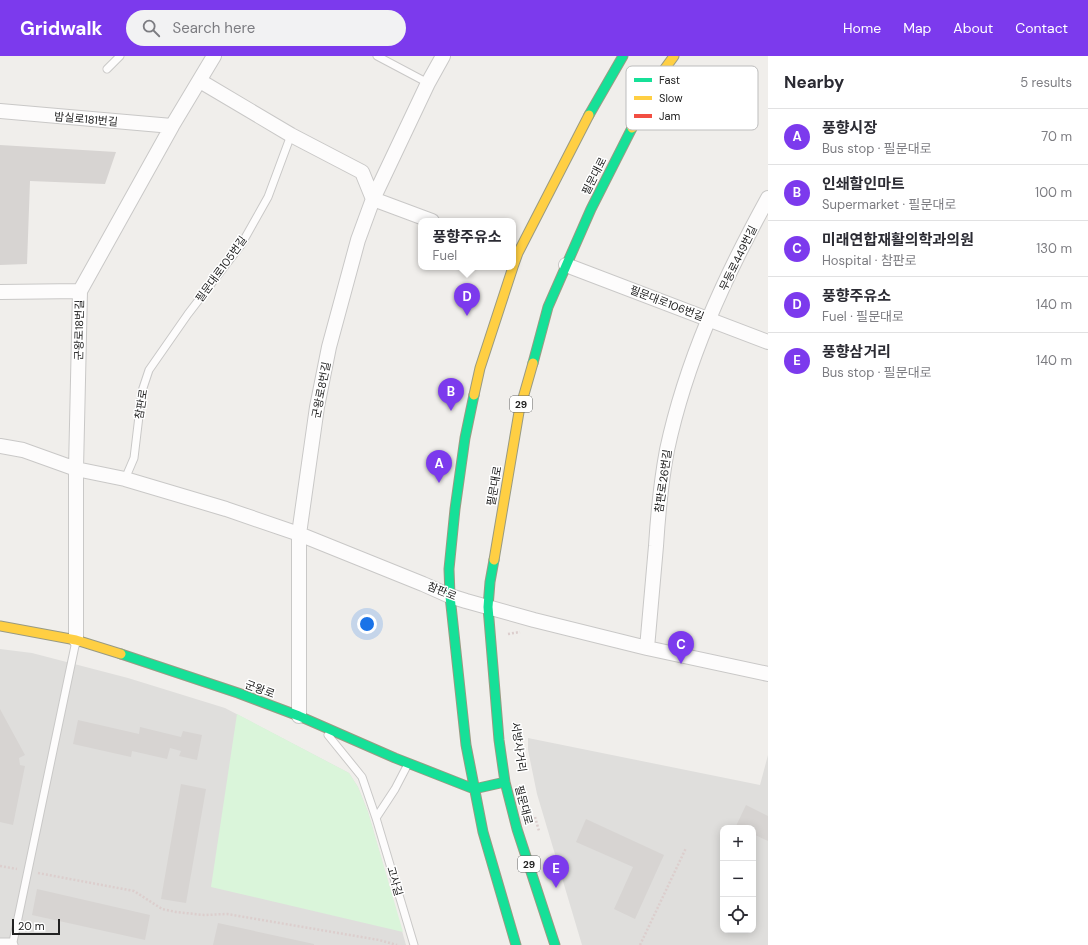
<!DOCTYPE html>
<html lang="en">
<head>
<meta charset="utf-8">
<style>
	:root { --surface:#fff; --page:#f2f2f3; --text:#2b2b33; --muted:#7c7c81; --line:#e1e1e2; --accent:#7c3aed }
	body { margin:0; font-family:"DM Sans","Noto Sans KR",sans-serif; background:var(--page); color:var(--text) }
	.controls { position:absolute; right:12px; bottom:12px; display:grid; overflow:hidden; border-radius:8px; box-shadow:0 2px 10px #0003 }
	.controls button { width:36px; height:36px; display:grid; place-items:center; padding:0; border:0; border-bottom:1px solid var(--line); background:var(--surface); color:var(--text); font:20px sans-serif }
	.scale { position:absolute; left:12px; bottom:10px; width:48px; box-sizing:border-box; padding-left:4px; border:2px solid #222; border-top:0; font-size:11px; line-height:14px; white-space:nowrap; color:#222; -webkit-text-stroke:3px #fff; paint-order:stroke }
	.you { position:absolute; left:367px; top:568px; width:14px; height:14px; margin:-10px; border:3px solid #fff; border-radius:50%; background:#1a73e8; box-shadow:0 0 0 6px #1a73e833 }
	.badge { display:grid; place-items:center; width:26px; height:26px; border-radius:50%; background:var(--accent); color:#fff; font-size:13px; font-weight:700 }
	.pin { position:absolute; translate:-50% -33px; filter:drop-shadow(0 1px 2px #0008) }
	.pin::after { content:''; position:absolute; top:21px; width:14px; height:12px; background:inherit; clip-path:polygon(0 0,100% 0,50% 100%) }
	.popup { position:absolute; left:418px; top:162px; width:98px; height:52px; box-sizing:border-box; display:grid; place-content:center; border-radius:8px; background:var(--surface); filter:drop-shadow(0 1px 3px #0005); font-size:13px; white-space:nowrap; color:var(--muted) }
	.popup b { font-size:15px; color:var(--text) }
	.popup::after { content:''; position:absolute; left:50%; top:100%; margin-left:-8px; border:8px solid transparent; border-top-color:var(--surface) }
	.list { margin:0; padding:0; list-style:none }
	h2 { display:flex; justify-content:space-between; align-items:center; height:52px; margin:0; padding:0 16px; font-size:17px }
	h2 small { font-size:13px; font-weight:400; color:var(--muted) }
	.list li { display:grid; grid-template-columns:26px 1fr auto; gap:12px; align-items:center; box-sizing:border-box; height:56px; padding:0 16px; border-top:1px solid var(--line) }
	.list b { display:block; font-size:15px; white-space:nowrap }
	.list p { margin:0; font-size:13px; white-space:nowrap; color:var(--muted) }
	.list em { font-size:13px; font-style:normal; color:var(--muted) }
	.icon { flex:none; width:22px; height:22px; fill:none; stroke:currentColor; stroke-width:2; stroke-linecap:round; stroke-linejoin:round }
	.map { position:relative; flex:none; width:768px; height:889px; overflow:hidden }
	header { display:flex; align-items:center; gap:24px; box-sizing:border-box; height:56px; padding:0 20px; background:var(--accent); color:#fff }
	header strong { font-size:19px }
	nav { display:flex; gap:22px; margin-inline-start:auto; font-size:14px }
	.search { width:280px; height:36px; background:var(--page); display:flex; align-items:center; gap:10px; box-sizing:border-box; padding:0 14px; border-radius:22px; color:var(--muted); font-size:15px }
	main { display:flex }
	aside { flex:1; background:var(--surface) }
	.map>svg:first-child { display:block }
	.residential { fill:#dfdedc; fill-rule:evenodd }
	.park { fill:#daf5da }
	.building { fill:#d7d4d2 }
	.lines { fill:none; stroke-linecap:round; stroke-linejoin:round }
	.lane-casing { stroke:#c9c8c7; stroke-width:9 }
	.street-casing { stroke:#c9c8c7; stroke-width:16 }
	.fast-casing { stroke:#999a82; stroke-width:11 }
	.slow-casing { stroke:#999a82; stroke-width:11 }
	.path { stroke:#dccecd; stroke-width:2.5; stroke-dasharray:2 2; stroke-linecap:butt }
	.lane { stroke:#fdfcfc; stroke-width:7 }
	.street { stroke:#fdfcfc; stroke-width:14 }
	.fast { stroke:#16e098; stroke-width:9 }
	.slow { stroke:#ffcf43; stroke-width:9 }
	.labels { text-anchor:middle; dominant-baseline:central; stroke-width:3; stroke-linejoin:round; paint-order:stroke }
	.shield { fill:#fff; stroke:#646464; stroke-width:1 }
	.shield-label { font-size:10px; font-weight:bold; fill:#222 }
	.street-label { font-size:11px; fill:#222; stroke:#fff }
	.key { fill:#fff; stroke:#bdbdbd; stroke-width:1 }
	.key-label { font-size:11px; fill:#222 }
</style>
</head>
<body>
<header>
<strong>Gridwalk</strong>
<div class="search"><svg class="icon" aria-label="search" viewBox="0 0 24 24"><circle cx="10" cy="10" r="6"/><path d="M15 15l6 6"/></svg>Search here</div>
<nav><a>Home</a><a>Map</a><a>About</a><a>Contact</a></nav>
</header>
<main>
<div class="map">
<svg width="768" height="889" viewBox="0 0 768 889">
	<rect width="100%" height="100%" fill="#f0eeeb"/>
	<path class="residential" d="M 0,593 L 32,597 L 128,622 L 225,652 L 349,717 L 358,731 L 368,756 L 406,889 L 0,889 Z
		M 528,682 L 760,729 L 768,699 L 768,889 L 582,889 L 537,738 L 528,694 ZM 723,772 L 753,772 L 753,874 L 723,874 Z"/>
	<path class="park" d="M 237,658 L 349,717 L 358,731 L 368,756 L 403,876 L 211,831 Z"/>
	<path class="building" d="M 0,89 L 116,96 L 105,128 L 30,125 L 27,208 L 0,209 Z
		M 0,653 L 25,699 L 19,702 L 20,709 L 25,710 L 13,769 L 0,766 Z
		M 78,664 L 139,678 L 140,671 L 181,681 L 183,675 L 202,679 L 197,704 L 179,700 L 181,695 L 170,692 L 167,703 L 132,695 L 131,701 L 73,688 Z
		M 181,728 L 206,733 L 186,847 L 161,843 Z
		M 746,749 L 768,760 L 768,785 L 753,778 L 753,772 L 740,772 L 736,770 Z
		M 586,763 L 664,799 L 635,863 L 614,853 L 633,811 L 576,786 Z
		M 37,833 L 150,859 L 145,884 L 32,859 Z
		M 218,867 L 314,888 L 314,889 L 213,889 Z"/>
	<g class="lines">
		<g class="lane-casing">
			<path id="lane" d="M 377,0 L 428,27
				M 107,13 L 120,0
				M 125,423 L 134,402 L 142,335 L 149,314 L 188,258 L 241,189 L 268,141 L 291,79
				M 328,679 L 362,721 L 376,762 L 395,733 L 408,708
				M 376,762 L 414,889
				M 0,886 L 13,886
				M 14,889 L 13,886 L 76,585"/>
		</g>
		<g class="street-casing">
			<path id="street" d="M 200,25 L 291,79 L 362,116 L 373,143 L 432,165
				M 0,55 L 172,70
				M 566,209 L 768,286
				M 0,236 L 80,235
				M 0,390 L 23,394 L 76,413 L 125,423 L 226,453 L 299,478 L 423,528 L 450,540 L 466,545 L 534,564 L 647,592 L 768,618
				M 76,584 L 76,413 L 80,235 L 172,70 L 214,0
				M 647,592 C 650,558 653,524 656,490 C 658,458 661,426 667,394 C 686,305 724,222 768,142
				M 299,660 L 299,478 L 317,351 L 329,291 L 358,184 L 373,143 L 428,27 L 443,0"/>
		</g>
		<g class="fast-casing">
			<path id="fast" d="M 589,59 L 623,0
				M 533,307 L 548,251 L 591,153 L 632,72
				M 474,339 L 465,382 L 455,453 L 449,513 L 450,540 L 466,689 L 483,776 L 516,889
				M 494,504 L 490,526 L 488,551 L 499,684 L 505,726 L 517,773 L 555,889
				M 121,598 L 238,637 L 299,660 L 395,702 L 474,733 L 505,726"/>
		</g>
		<g class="slow-casing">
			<path id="slow" d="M 632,72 L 661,18 L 674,0
				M 513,211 L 518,197 L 589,59
				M 474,339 L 480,312 L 513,211
				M 494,504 L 519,356 L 533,307
				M 0,570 L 76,584 L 121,598"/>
		</g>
		<path class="path" d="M 508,578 L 520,576
			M 535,761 L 539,775
			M 0,810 L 17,813
			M 38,817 L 134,835 L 162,853 L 176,856 L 204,859 L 227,858 L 379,884 L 397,889
			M 640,889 L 686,792"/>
		<use href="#lane" class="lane"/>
		<use href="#street" class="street"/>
		<use href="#fast" class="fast"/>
		<use href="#slow" class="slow"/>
	</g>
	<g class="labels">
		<g class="shield">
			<rect x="510" y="340" width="22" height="16" rx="3"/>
			<rect x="518" y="800" width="22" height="16" rx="3"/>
		</g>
		<g class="shield-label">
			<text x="521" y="348">29</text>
			<text x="529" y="808">29</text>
		</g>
		<g class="street-label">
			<text transform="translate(86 63) rotate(5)">밤실로181번길</text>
			<text transform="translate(594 120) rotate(-63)">필문대로</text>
			<text transform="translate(738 202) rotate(-64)">무등로449번길</text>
			<text transform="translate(221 213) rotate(-54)">필문대로105번길</text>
			<text transform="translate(667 247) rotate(21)">필문대로106번길</text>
			<text transform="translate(79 274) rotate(-89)">군왕로18번길</text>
			<text transform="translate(321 334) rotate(-79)">군왕로8번길</text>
			<text transform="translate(141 348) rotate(-81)">참판로</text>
			<text transform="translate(663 425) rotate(-82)">참판로26번길</text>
			<text transform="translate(494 430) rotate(-80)">필문대로</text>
			<text transform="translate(442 535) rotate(22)">참판로</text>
			<text transform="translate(260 633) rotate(20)">군왕로</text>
			<text transform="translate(519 691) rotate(82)">서방사거리</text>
			<text transform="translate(524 749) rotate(75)">필문대로</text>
			<text transform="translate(395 825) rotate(74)">고사길</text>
		</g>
	</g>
	<rect x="626" y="10" width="132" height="64" rx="6" class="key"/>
	<rect x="634" y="22" width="18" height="4" fill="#16e098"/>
	<rect x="634" y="40" width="18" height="4" fill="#ffcf43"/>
	<rect x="634" y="58" width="18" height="4" fill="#f24e42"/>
	<g class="key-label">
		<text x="659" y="28">Fast</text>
		<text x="659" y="46">Slow</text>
		<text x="659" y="64">Jam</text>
	</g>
</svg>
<div class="controls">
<button>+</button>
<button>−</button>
<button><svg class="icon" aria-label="locate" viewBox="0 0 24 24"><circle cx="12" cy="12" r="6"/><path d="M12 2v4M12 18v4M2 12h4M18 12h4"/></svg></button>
</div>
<div class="scale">20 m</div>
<div class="you"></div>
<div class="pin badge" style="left:439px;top:427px">A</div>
<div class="pin badge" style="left:451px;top:355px">B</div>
<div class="pin badge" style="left:681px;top:608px">C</div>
<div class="pin badge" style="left:467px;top:260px">D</div>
<div class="popup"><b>풍향주유소</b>Fuel</div>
<div class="pin badge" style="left:556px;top:832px">E</div>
</div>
<aside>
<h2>Nearby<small>5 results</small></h2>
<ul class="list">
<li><span class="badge">A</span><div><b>풍향시장</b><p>Bus stop · 필문대로</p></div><em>70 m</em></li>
<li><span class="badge">B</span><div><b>인쇄할인마트</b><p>Supermarket · 필문대로</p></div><em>100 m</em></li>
<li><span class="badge">C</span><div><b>미래연합재활의학과의원</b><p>Hospital · 참판로</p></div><em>130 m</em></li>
<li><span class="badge">D</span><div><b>풍향주유소</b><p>Fuel · 필문대로</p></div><em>140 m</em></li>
<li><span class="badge">E</span><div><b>풍향삼거리</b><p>Bus stop · 필문대로</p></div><em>140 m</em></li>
</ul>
</aside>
</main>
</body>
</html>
